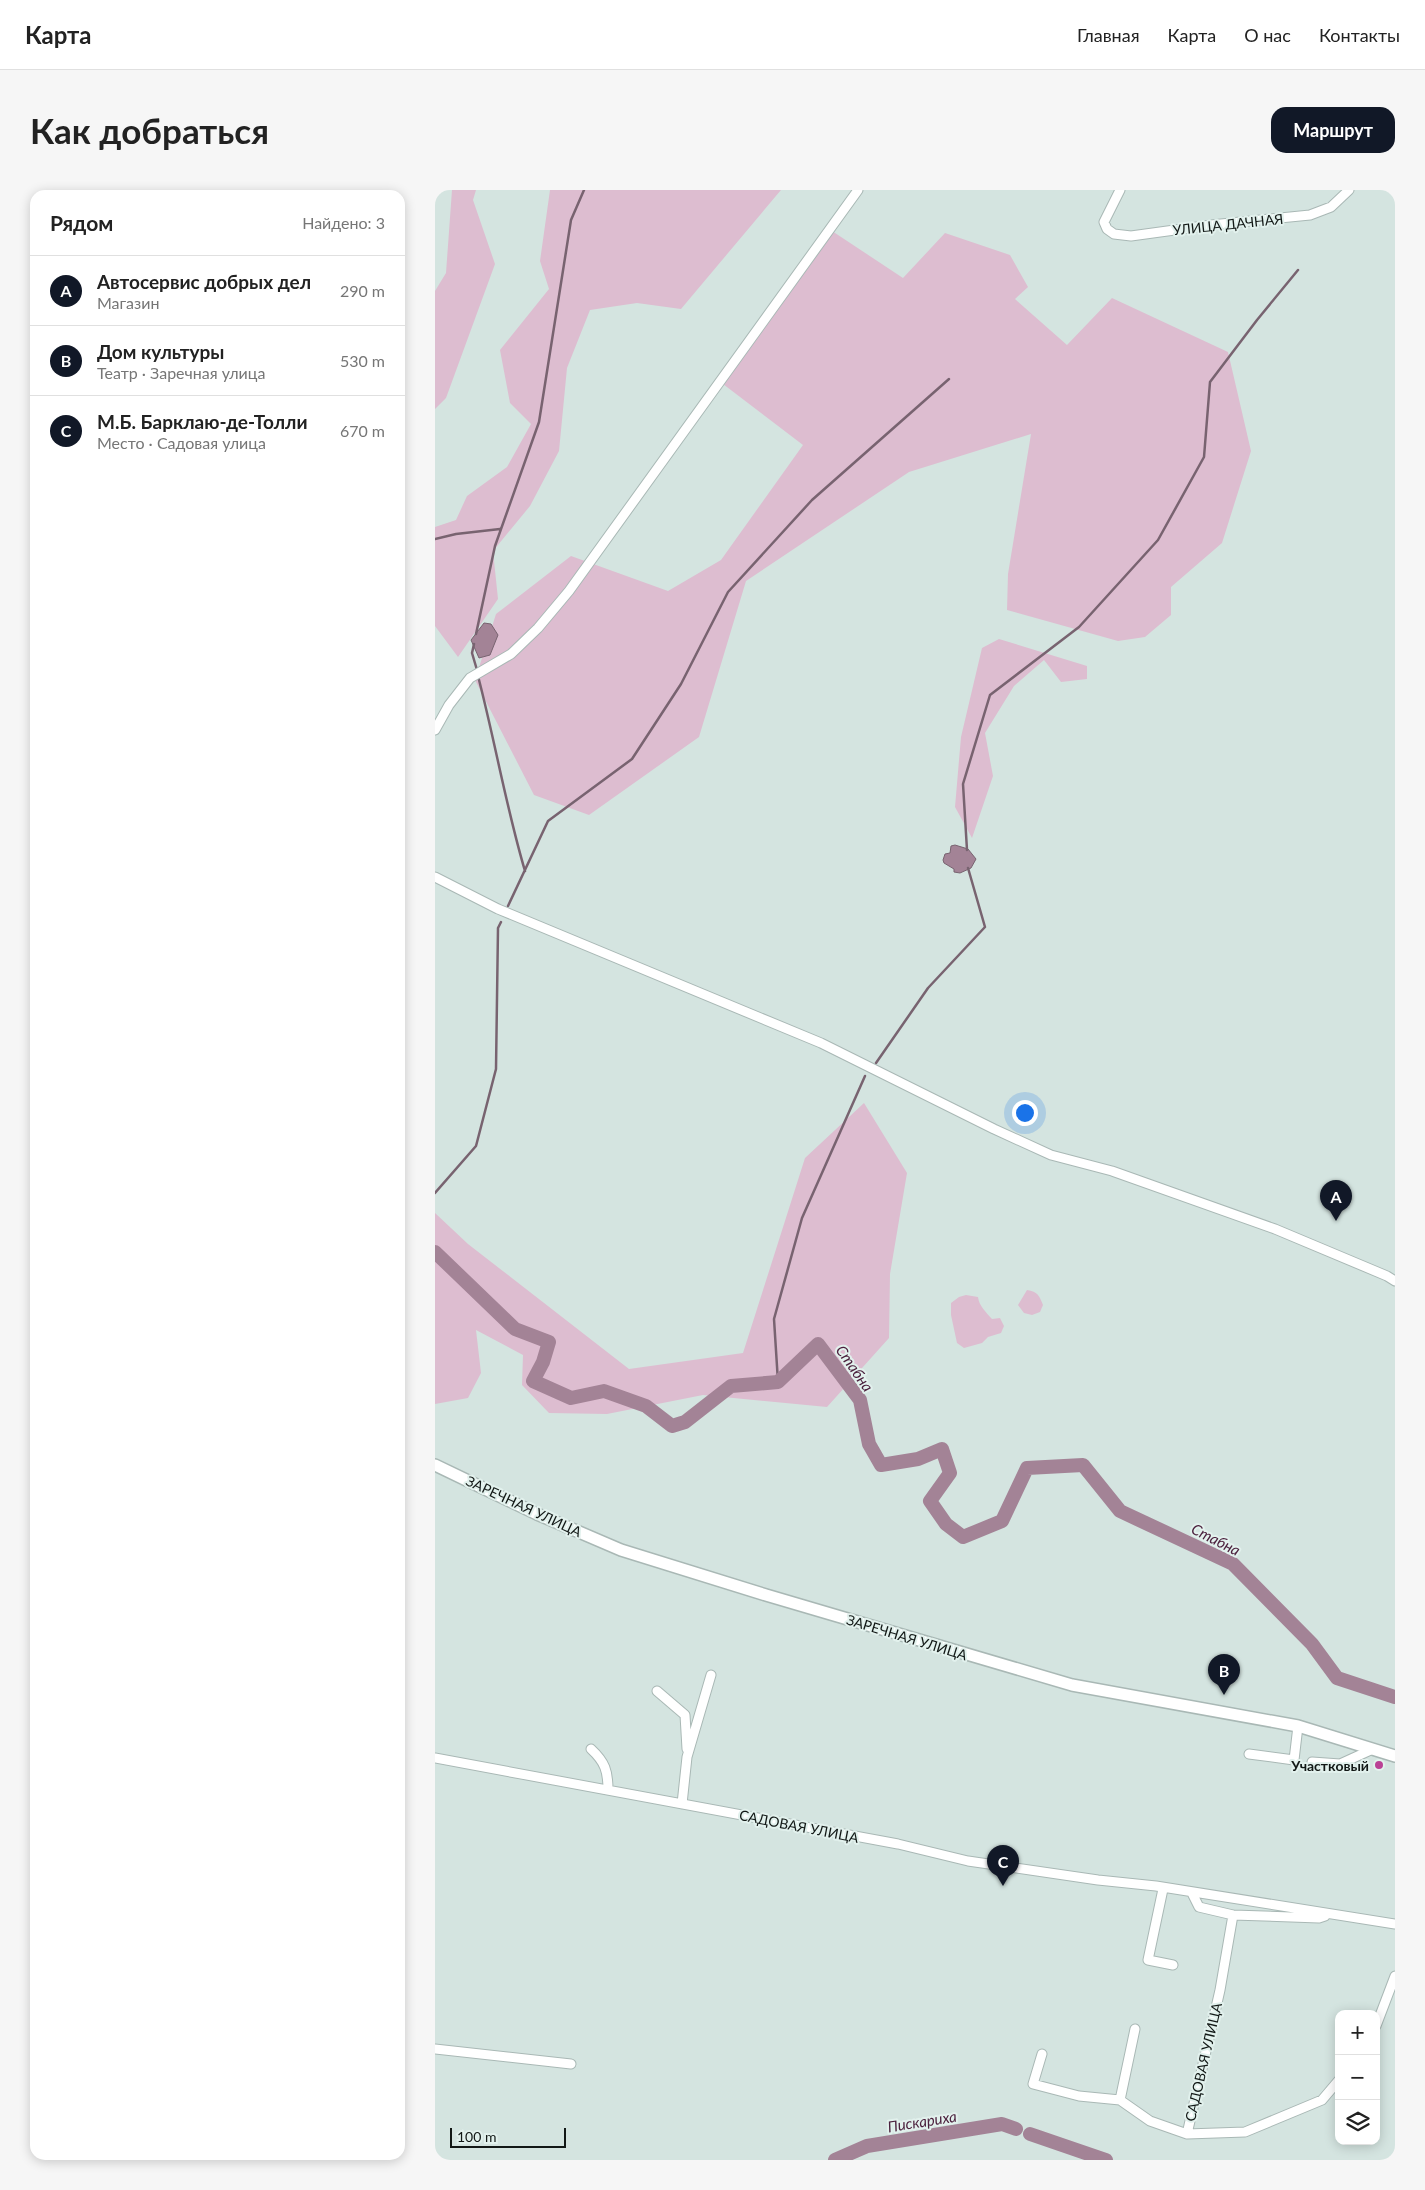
<!DOCTYPE html>
<html lang="ru">
<head>
<meta charset="utf-8">
<style>
	:root { --surface:#fff; --page:#f6f6f6; --text:#222; --muted:#767676; --line:#e0e0e0; --accent:#111827 }
	body { margin:0; font-family:Lato,sans-serif; background:var(--page); color:var(--text) }
	.controls { position:absolute; right:15px; bottom:15px; display:grid; overflow:hidden; border-radius:10px; box-shadow:0 2px 12px #0003 }
	.controls button { width:45px; height:45px; display:grid; place-items:center; padding:0; border:0; border-bottom:1px solid var(--line); background:var(--surface); color:var(--text); font:25px sans-serif }
	.scale { position:absolute; left:15px; bottom:12px; width:116px; box-sizing:border-box; padding-left:5px; border:2px solid #121816; border-top:0; font-size:14px; line-height:18px; white-space:nowrap; color:#121816; -webkit-text-stroke:4px #e2f1ed; paint-order:stroke }
	.you { position:absolute; left:589px; top:922px; width:18px; height:18px; margin:-12px; border:4px solid #fff; border-radius:50%; background:#1a73e8; box-shadow:0 0 0 8px #1a73e833 }
	.badge { display:grid; place-items:center; width:32px; height:32px; border-radius:50%; background:var(--accent); color:#fff; font-size:16px; font-weight:700 }
	.pin { position:absolute; translate:-50% -41px; filter:drop-shadow(0 1px 2px #0008) }
	.pin::after { content:''; position:absolute; top:26px; width:18px; height:15px; background:inherit; clip-path:polygon(0 0,100% 0,50% 100%) }
	.list { margin:0; padding:0; list-style:none }
	h2 { display:flex; justify-content:space-between; align-items:center; height:65px; margin:0; padding:0 20px; font-size:21px }
	h2 small { font-size:16px; font-weight:400; color:var(--muted) }
	.list li { display:grid; grid-template-columns:32px 1fr auto; gap:15px; align-items:center; box-sizing:border-box; height:70px; padding:0 20px; border-top:1px solid var(--line) }
	.list b { display:block; font-size:19px; white-space:nowrap }
	.list p { margin:0; font-size:16px; white-space:nowrap; color:var(--muted) }
	.list em { font-size:16px; font-style:normal; color:var(--muted) }
	.icon { flex:none; width:28px; height:28px; fill:none; stroke:currentColor; stroke-width:2; stroke-linecap:round; stroke-linejoin:round }
	.map { position:relative; flex:none; width:960px; height:1970px; overflow:hidden; border-radius:15px }
	header { display:flex; align-items:center; gap:30px; box-sizing:border-box; height:70px; padding:0 25px; background:var(--surface); border-bottom:1px solid var(--line) }
	header strong { font-size:24px }
	nav { display:flex; gap:28px; margin-inline-start:auto; font-size:18px }
	.intro { display:flex; align-items:center; justify-content:space-between; box-sizing:border-box; height:120px; padding:0 30px }
	h1 { margin:0; font-size:35px }
	.button { padding:12px 22px; border-radius:15px; background:var(--accent); color:#fff; font-size:18px; font-weight:700 }
	main { display:flex; gap:30px; padding:0 30px }
	aside { flex:1; background:var(--surface); border-radius:15px; box-shadow:0 2px 12px #0003 }
	.map>svg:first-child { display:block }
	.green { fill:#ddbdd0 }
	.water { fill:#a38396; stroke:#786370 }
	.lines { fill:none; stroke-linecap:round; stroke-linejoin:round }
	.stream { stroke:#786370; stroke-width:2.5 }
	.river { stroke:#a38396; stroke-width:14 }
	.minor-casing { stroke:#a9b8b5; stroke-width:11 }
	.tertiary-casing { stroke:#a9b8b5; stroke-width:14 }
	.minor { stroke:#fff; stroke-width:9 }
	.tertiary { stroke:#fff; stroke-width:11 }
	.poi-dot { fill:#ba4195; stroke:#e2f1ed; stroke-width:2 }
	.labels { text-anchor:middle; dominant-baseline:central; stroke-width:4; stroke-linejoin:round; paint-order:stroke }
	.street-label { font-size:14px; fill:#121816; stroke:#e2f1ed }
	.poi-label { font-size:14px; font-weight:bold; fill:#121816; stroke:#e2f1ed; text-anchor:end }
	.water-label { font-size:15px; font-style:italic; fill:#4b203d; stroke:#e2f1ed }
</style>
</head>
<body>
<header>
<strong>Карта</strong>
<nav><a>Главная</a><a>Карта</a><a>О нас</a><a>Контакты</a></nav>
</header>
<div class="intro"><h1>Как добраться</h1><a class="button">Маршрут</a></div>
<main>
<aside>
<h2>Рядом<small>Найдено: 3</small></h2>
<ul class="list">
<li><span class="badge">A</span><div><b>Автосервис добрых дел</b><p>Магазин</p></div><em>290 m</em></li>
<li><span class="badge">B</span><div><b>Дом культуры</b><p>Театр · Заречная улица</p></div><em>530 m</em></li>
<li><span class="badge">C</span><div><b>М.Б. Барклаю-де-Толли</b><p>Место · Садовая улица</p></div><em>670 m</em></li>
</ul>
</aside>
<div class="map">
<svg width="960" height="1970" viewBox="0 0 960 1970">
	<rect width="100%" height="100%" fill="#d4e4e0"/>
	<path class="green" d="M 17,0 L 41,0 L 38,10 L 60,74 L 11,208 L 0,219 L 0,101 L 11,83 Z
		M 115,0 L 346,0 L 246,119 L 202,113 L 155,120 L 132,178 L 124,261 L 95,316 L 58,361 L 63,409 L 23,467 L 0,436 L 0,337 L 21,330 L 32,306 L 72,277 L 96,234 L 75,213 L 65,160 L 114,99 L 105,71 Z
		M 397,41 L 468,88 L 510,43 L 575,65 L 593,97 L 580,109 L 632,155 L 677,108 L 793,162 L 816,261 L 787,353 L 736,397 L 736,425 L 710,447 L 683,451 L 572,420 L 573,384 L 596,244 L 474,282 L 311,391 L 264,547 L 154,625 L 99,605 L 40,490 L 61,424 L 136,366 L 233,401 L 286,370 L 368,255 L 288,194 Z
		M 564,449 L 652,476 L 652,489 L 626,492 L 609,470 L 579,496 L 550,543 L 558,586 L 537,648 L 520,617 L 526,547 L 547,458 Z
		M 429,913 L 472,983 L 455,1084 L 454,1148 L 392,1217 L 268,1205 L 172,1224 L 114,1223 L 87,1195 L 88,1165 L 41,1140 L 46,1183 L 33,1208 L 0,1214 L 0,1023 L 33,1054 L 194,1179 L 308,1163 L 370,968 Z
		M 592,1100 C 603,1102 604,1105 608,1115 L 605,1122 L 597,1125 L 589,1123 L 583,1115 Z
		M 531,1105 L 543,1107 C 544,1116 551,1122 557,1129 L 565,1128 L 569,1136 L 566,1143 L 553,1147 L 547,1153 L 529,1158 L 522,1153 L 516,1125 L 516,1113 L 524,1107 Z"/>
	<path class="water" d="M 49,433 L 56,434 L 63,445 L 55,465 L 44,468 L 36,450 Z
		M 520,655 L 533,659 L 541,669 L 536,678 L 525,683 L 519,682 L 519,679 L 509,673 L 508,670 L 510,664 L 515,663 L 516,656 Z"/>
	<g class="lines">
		<path class="stream" d="M 0,349 L 21,344 L 65,339
			M 41,444 L 60,356 L 104,232 L 136,30 L 149,0
			M 39,454 L 37,463 L 42,480
			M 43,486 C 60,551 71,617 90,681
			M 532,660 L 528,594 L 555,505 L 644,437 L 723,350 L 769,267 L 775,192 L 822,130 L 863,80
			M 73,716 L 113,631 L 197,569 L 246,494 L 293,402 L 377,310 L 514,189
			M 441,873 L 493,798 L 550,737 L 533,678
			M 0,1003 L 41,956 L 61,879 L 63,738 L 66,732
			M 343,1192 L 339,1129 L 367,1028 L 430,886
			M 401,1969 L 402,1970"/>
		<path class="river" d="M 0,1062 L 80,1139 L 114,1152 L 108,1172 L 98,1191 L 136,1208 L 169,1201 L 211,1216 L 237,1236 L 250,1232 L 296,1196 L 343,1192 L 383,1154 L 425,1210 L 434,1254 L 446,1275 L 483,1269 L 507,1259 L 515,1283 L 495,1311 L 511,1334 L 528,1347 L 567,1331 L 592,1278 L 648,1275 L 685,1321 L 798,1374 L 877,1454 L 902,1488 L 960,1507
			M 595,1944 L 671,1970
			M 400,1970 L 432,1956 L 567,1934 L 581,1939"/>
		<g class="minor-casing">
			<path id="minor" d="M 685,0 L 669,32 L 672,39 L 679,44 L 696,46 L 776,35 L 875,25 L 896,17 L 914,0
				M 0,540 L 14,515 L 35,488 L 76,464 L 103,438 L 134,401 L 423,0
				M 0,687 L 63,719 L 386,853 L 559,939 L 616,965 L 677,981 L 840,1039 L 952,1086 L 960,1091
				M 222,1501 L 250,1525 L 252,1559
				M 156,1559 C 170,1572 173,1581 173,1600
				M 814,1564 L 859,1570 L 863,1536
				M 0,1568 L 463,1654 L 533,1671 L 663,1690 L 721,1696 L 960,1734
				M 877,1572 L 905,1574 L 938,1559
				M 247,1614 L 252,1567 L 276,1485
				M 728,1699 L 713,1770 L 738,1775
				M 757,1703 L 764,1717 L 798,1725 L 884,1728 L 890,1726
				M 941,1836 L 960,1786
				M 0,1859 L 136,1874
				M 607,1864 L 598,1894 L 644,1906 L 685,1910 L 715,1931 L 752,1944 L 810,1942 L 887,1910 L 904,1890
				M 685,1910 L 700,1839
				M 752,1944 L 785,1800 L 798,1725"/>
		</g>
		<g class="tertiary-casing">
			<path id="tertiary" d="M 0,1275 L 102,1324 L 186,1360 L 331,1405 L 637,1495 L 863,1536 L 960,1566"/>
		</g>
		<use href="#minor" class="minor"/>
		<use href="#tertiary" class="tertiary"/>
	</g>
	<circle class="poi-dot" cx="944" cy="1575" r="5"/>
	<g class="labels">
		<g class="street-label">
			<text transform="translate(793 34) rotate(-6)">УЛИЦА ДАЧНАЯ</text>
			<text transform="translate(89 1316) rotate(25)">ЗАРЕЧНАЯ УЛИЦА</text>
			<text transform="translate(472 1447) rotate(17)">ЗАРЕЧНАЯ УЛИЦА</text>
			<text transform="translate(364 1636) rotate(11)">САДОВАЯ УЛИЦА</text>
			<text transform="translate(768 1872) rotate(-77)">САДОВАЯ УЛИЦА</text>
		</g>
		<g class="poi-label">
			<text x="934" y="1575">Участковый</text>
		</g>
		<g class="water-label">
			<text transform="translate(420 1178) rotate(55)">Стабна</text>
			<text transform="translate(781 1349) rotate(27)">Стабна</text>
			<text transform="translate(487 1931) rotate(-9)">Пискариха</text>
		</g>
	</g>
</svg>
<div class="controls">
<button>+</button>
<button>−</button>
<button><svg class="icon" aria-label="layers" viewBox="0 0 24 24"><path d="M12 4l9 5-9 5-9-5zM3 14l9 5 9-5"/></svg></button>
</div>
<div class="scale">100 m</div>
<div class="you"></div>
<div class="pin badge" style="left:901px;top:1031px">A</div>
<div class="pin badge" style="left:789px;top:1505px">B</div>
<div class="pin badge" style="left:568px;top:1696px">C</div>
</div>
</main>
</body>
</html>
